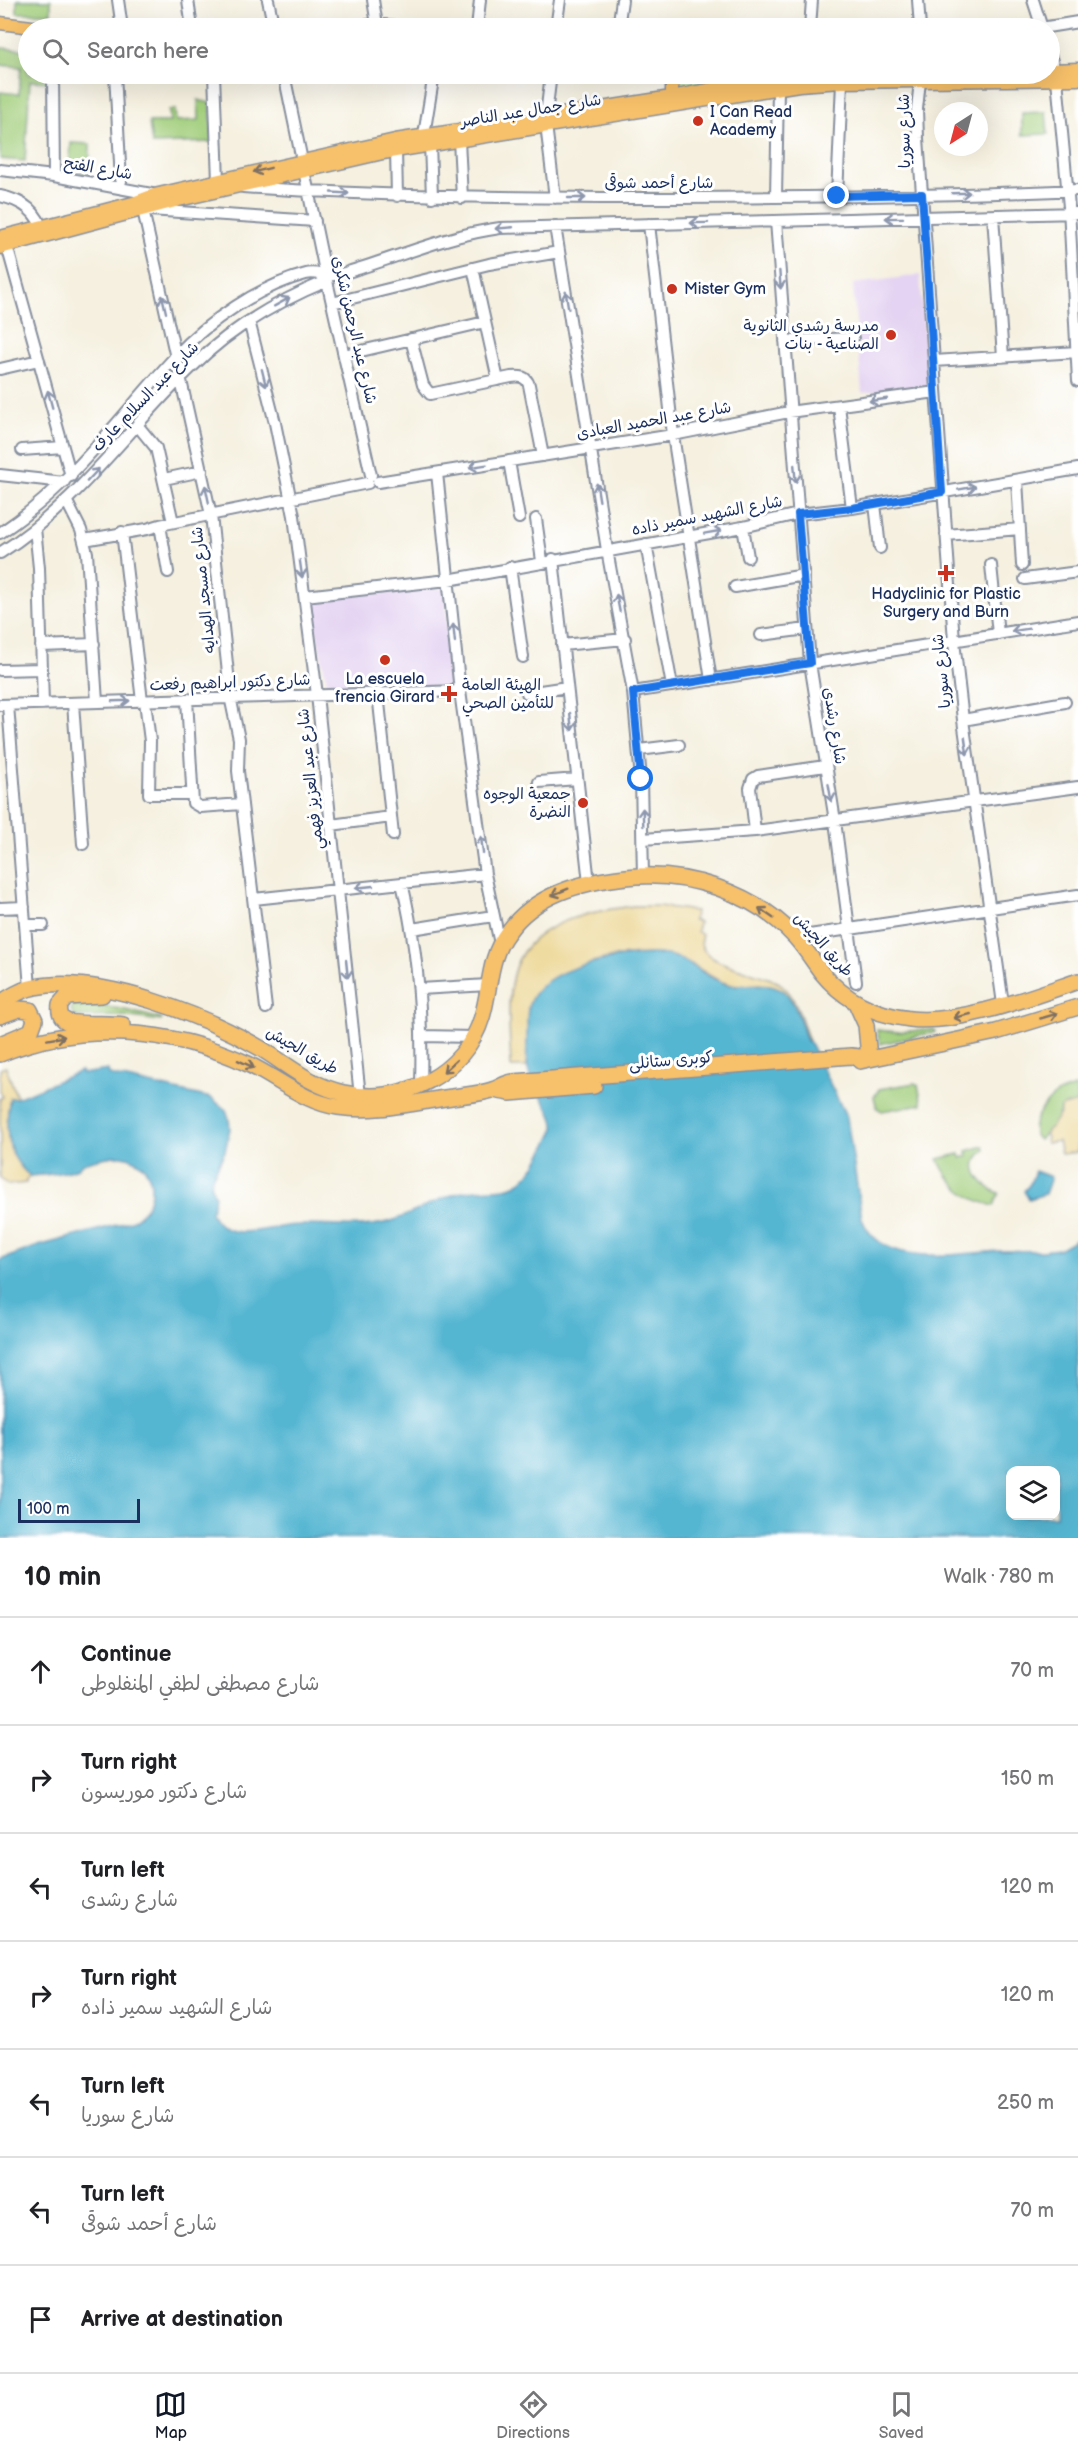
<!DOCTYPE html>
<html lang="en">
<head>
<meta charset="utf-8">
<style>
	:root { --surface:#fff; --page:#f6f6f6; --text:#202124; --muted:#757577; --line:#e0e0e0; --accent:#111827 }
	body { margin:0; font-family:"Balsamiq Sans","Playpen Sans Arabic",sans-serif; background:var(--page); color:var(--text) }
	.controls { position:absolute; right:18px; bottom:18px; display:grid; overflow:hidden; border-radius:12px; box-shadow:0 6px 24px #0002 }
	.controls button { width:54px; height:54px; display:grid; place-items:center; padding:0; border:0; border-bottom:2px solid var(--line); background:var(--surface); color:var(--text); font:30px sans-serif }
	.compass { position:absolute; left:934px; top:102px; width:54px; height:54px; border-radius:50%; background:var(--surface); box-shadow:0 6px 24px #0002; rotate:216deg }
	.scale { position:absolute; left:18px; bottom:15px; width:122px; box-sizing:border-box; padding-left:6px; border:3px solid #1b2f5e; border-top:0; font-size:16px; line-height:21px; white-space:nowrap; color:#1b2f5e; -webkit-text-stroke:4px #fff; paint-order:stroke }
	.stop { position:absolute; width:18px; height:18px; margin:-14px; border:4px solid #1a73e8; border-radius:50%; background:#fff }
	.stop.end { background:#1a73e8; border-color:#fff; box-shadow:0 2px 6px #0008 }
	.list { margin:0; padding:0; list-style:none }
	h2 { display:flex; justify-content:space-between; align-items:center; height:78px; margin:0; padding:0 24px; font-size:26px }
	h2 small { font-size:20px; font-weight:400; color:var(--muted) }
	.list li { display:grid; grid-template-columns:39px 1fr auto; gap:18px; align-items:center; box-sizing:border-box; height:108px; padding:0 24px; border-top:2px solid var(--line) }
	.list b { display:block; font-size:22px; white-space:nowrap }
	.list p { margin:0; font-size:20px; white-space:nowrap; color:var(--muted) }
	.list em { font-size:20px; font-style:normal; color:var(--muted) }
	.icon { flex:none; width:33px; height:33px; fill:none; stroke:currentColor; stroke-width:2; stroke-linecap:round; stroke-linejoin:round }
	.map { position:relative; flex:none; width:1078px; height:1538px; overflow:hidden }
	.search { position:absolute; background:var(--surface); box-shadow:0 6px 24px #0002; left:18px; right:18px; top:18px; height:66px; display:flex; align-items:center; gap:15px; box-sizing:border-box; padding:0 21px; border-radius:33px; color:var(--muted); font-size:22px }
	.sheet { height:834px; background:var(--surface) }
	nav { display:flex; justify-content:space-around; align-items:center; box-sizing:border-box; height:84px; border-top:2px solid var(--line); background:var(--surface); font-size:16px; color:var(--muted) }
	nav a { display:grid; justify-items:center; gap:3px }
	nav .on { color:var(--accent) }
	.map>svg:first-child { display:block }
	.built { fill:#e4d3f2 }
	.green { fill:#a2ce7b; stroke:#5e7e6c; stroke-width:1.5 }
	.sand { fill:#eeda9e; stroke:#84847e; stroke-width:1.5 }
	.water { fill:#54b6d2; stroke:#387298; stroke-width:1.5; fill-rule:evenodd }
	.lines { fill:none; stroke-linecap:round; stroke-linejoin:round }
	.minor-casing { stroke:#88909e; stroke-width:14 }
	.major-casing { stroke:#88909e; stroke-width:15 }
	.highway-casing { stroke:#88909e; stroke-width:18 }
	.minor { stroke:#fff; stroke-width:10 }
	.major { stroke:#f7c06b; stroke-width:12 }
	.highway { stroke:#f7c06b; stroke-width:15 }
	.oneway { stroke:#7e7064 }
	.oneway2 { stroke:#8d97ae }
	.route { stroke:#1a73e8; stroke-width:8 }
	.poi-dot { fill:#c8321e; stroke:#fff; stroke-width:2 }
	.labels { text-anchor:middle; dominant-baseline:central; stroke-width:6; stroke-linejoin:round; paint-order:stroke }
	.street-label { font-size:16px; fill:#1b2f5e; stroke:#fff }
	.poi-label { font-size:16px; fill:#1b2f5e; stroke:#fff; text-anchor:start }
</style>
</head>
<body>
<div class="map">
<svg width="1078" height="1538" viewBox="0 0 1078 1538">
	<rect width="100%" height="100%" fill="#fff"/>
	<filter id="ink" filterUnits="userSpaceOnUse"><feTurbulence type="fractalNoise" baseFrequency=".0167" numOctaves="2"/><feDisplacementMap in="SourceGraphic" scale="12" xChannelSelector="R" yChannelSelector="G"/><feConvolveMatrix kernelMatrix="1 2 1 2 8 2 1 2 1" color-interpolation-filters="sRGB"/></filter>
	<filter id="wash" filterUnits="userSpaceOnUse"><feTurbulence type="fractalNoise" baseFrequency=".008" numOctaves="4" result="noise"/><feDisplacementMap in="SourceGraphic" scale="24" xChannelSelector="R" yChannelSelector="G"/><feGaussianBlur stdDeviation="1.35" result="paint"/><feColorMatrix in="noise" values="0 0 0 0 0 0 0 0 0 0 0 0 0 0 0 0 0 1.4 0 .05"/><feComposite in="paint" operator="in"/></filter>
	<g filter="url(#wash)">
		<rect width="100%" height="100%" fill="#f5f0df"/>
		<path class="built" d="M 920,275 L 928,386 L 862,393 L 853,284 Z
			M 445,588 L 450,687 L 328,687 L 309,598 Z"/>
		<path class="green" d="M 17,0 L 51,0 L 51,13 L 17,13 Z
			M 0,48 L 28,50 L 28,74 L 50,74 L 50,82 L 30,81 L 25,161 L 0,159 L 0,92 L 19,94 L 21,67 L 0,65 Z
			M 674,74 L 679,74 L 732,81 L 676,94 Z
			M 198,100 L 211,103 L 212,142 L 152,144 L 149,122 L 170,122 L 169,110 L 175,109 L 176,121 L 199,120 Z
			M 1046,112 L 1048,134 L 1022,135 L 1022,113 Z
			M 71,143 L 90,144 L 89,174 L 69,170 Z
			M 79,1003 L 121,1009 L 162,1019 L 161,1021 L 123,1016 L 79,1017 L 74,1016 L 71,1010 L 74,1004 Z
			M 934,1029 L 935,1032 L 880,1044 L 877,1030 L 899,1032 Z
			M 915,1083 L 918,1085 L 922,1104 L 882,1111 L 877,1108 L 874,1097 L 879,1089 Z
			M 1075,1087 L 1078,1102 L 1060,1108 C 1059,1120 1047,1132 1039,1140 C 1024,1128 1044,1103 1057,1094 C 1062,1091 1069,1089 1075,1087 Z
			M 984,1146 L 985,1150 C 983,1152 980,1154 978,1157 C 969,1171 986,1189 999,1193 L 994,1206 C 968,1200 949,1184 938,1159 L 960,1154 L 961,1158 L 968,1156 L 967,1151 Z"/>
		<path class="sand" d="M 634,906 L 659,906 L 696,911 L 693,920 L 699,922 L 697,931 L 702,935 C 691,967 765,970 782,985 C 798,999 802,1023 809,1041 L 807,1041 L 795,1009 L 785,993 C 777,990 768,985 759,984 C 748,984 739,987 728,984 C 708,978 695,962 675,957 C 635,946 538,965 528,1011 L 527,1067 L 511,1067 C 510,1038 506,1004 513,975 C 525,923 589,911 634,906 Z
			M 6,1067 L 17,1098 L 10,1099 C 4,1128 6,1156 30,1176 L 26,1179 L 26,1183 L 8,1185 L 0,1178 L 0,1098 L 3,1097 L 0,1091 L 0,1069 Z
			M 1078,1102 L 1078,1152 L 1061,1154 L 1058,1141 L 1046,1143 L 1047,1137 L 1045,1134 L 1060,1114 L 1061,1107 Z"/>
		<path class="water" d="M 650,954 C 690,953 695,974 726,984 C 745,989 767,978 784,991 C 797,1003 801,1025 807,1041 L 809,1041 L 847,1118 L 862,1219 C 880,1266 947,1255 986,1252 C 1005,1250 1023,1251 1042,1251 L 1059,1249 L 1078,1238 L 1078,1538 L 0,1538 L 0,1260 L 38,1246 L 131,1221 C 160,1206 158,1162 123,1156 C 115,1155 89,1160 82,1164 C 76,1168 83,1167 75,1169 C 61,1174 44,1175 30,1176 C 6,1156 4,1128 10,1098 L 17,1098 L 81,1071 L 82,1074 L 108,1070 L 109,1075 L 211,1098 L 226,1110 L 229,1119 L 230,1129 L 225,1151 L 212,1178 L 211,1186 L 215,1196 L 211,1212 C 225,1247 271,1225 298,1225 C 328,1224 358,1230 388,1222 C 412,1215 432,1201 455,1194 C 495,1182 516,1203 540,1157 C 545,1148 552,1138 554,1129 C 557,1116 535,1089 530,1076 C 525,1063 527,1049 527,1035 C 528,1025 526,1013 529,1004 C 543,965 616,957 650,954 ZM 1010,1470 L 1056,1470 L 1056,1516 L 1010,1516 Z
			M 1035,1171 L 1051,1177 L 1045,1194 L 1029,1199 L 1024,1191 L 1030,1184 Z"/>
	</g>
	<g filter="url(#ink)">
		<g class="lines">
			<g class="minor-casing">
				<path id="minor" d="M 118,0 L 122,28
					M 188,0 L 192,28
					M 268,0 L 274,28
					M 373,0 L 377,25
					M 918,0 L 920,28
					M 1033,0 L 1042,28
					M 477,28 L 480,0
					M 556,28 L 560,0
					M 618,28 L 622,0
					M 810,28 L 812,0
					M 1041,28 L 1078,22
					M 1050,54 L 1057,79 L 1069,207 L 1078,381
					M 53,74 L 54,176
					M 115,74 L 121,181 L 119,188
					M 214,74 L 218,181
					M 284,74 L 327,281 L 371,475
					M 920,81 L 917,109 L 918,138 L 954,641 L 963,720 L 1003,1004
					M 546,115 L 551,74
					M 546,125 L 555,198
					M 424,135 L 434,74
					M 459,140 L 462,198
					M 430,144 L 432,197
					M 396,150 L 397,196
					M 0,170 L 54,176 L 157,195
					M 243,187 C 387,197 530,198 674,198 C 809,197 943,196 1078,190
					M 0,196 C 21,200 38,211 43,233
					M 837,196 L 842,82
					M 776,197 L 778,89
					M 143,210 L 211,515 L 231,701 L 239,739 L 238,771 L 266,1008
					M 149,210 L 315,221
					M 993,216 L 1003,357
					M 776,221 L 810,663 L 835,821 L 856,982
					M 649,224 L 673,435 L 711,680
					M 555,226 L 607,550 L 633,692 L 641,779 L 643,876
					M 7,246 L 71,476
					M 473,268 L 498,380
					M 332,303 L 489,264 L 559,252
					M 249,321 L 275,423 L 294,516 L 317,695 L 360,1096
					M 411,339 L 423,385 L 430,394 L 511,377 C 520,376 526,376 529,385 L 543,456
					M 785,341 L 853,338
					M 344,355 L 485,322
					M 934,361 L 1077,352
					M 0,369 L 39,360
					M 839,406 L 852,508
					M 138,426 L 156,448 L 173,522
					M 22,450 L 63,447
					M 509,461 L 519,518
					M 437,473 L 460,691 L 485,874 L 500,944
					M 0,475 L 64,482
					M 164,479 L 202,471
					M 1017,480 L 1022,565
					M 378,482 L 673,435 L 789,412 L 936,392
					M 67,502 L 81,530 L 87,553 L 97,702
					M 875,504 L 880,548
					M 536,519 L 542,561
					M 160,525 L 168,572
					M 743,527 L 748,557
					M 35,528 L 39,568 L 43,704
					M 122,532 L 142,701
					M 0,533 C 72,486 119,417 176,356 C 208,321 260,286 306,274 C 313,272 318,274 324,275 C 333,276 343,274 351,271 C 401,256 448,235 500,228 L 1078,213
					M 946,535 L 1020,529
					M 84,540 L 147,529 L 160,525 L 368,483
					M 646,544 L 672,686
					M 0,553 C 78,504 128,428 193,366 C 231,328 278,301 327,281
					M 553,559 L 589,883
					M 991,565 L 998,634
					M 510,567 L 523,657
					M 1025,579 L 1078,572
					M 735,587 L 804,575
					M 305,596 L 448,580 L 743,527 L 798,514 L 852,508 L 1078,469
					M 761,635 L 807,629
					M 562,645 L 625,639
					M 41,646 L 94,644
					M 0,670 L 42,669
					M 633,692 L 1078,621
					M 378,693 L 393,835
					M 527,693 L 567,687
					M 187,699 L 193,803 L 200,807 L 242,804
					M 145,701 L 150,741 L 149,794 L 192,794
					M 73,703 L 83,844
					M 0,705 L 460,691
					M 8,705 L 30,988
					M 963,720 L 1065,702
					M 639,750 L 679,745
					M 539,782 L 577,779
					M 331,825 L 391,817
					M 755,831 L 750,788 L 753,779 L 758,776 L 825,766
					M 643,839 L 755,831 L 1078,787
					M 402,883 C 418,950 423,1016 421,1085
					M 254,899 L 485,874
					M 0,908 L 24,907
					M 25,925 L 43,925
					M 412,929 L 493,916
					M 796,937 L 1078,895
					M 420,989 L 488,985
					M 422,1036 L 474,1037"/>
			</g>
			<g class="major-casing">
				<path id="major" d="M 0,23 L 40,28
					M 330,28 L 377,25 L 414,28
					M 1050,70 L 1078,69
					M 672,102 L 672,74
					M 0,237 L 133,203 L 154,195 L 395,140 L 671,97 L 777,77 L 811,74
					M 0,248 L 179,200 L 383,153 L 799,85 L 842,82 L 1078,79"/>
			</g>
			<g class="highway-casing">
				<path id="highway" d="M 102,995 L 67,997 L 60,1005 C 59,1011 60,1018 66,1021 C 74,1025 111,1023 123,1025
					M 0,1003 C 10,997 22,989 35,987 C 100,974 203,1015 260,1048 C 287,1064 312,1087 344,1093 C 401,1106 465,1074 482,1017 C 491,987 488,958 508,932 C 535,894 581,882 626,877 C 685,870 754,892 795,937 C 805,948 813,961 822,973 C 845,1001 875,1015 910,1019 C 958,1025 1031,997 1078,981
					M 856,1003 L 866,1025 L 869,1058
					M 0,1016 L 19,1009 L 30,1010 L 35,1020 L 31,1031 L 0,1044
					M 0,1054 C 80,1021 171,1028 248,1064 C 279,1079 304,1102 338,1107 C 375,1113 415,1102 452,1097 C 464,1095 480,1094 492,1090 C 499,1088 505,1083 513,1082 L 851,1056 L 869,1058
					M 860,1061 L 996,1032 L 1078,1007
					M 493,1090 L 510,1093 L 594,1086"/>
			</g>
			<use href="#minor" class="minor"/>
			<use href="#major" class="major"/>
			<use href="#highway" class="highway"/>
		</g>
		<defs><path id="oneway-shaft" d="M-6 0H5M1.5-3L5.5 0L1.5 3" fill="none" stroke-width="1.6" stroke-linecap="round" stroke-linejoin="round" transform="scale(1.5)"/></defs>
		<g class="oneway">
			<use href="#oneway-shaft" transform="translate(262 170) rotate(166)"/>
			<use href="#oneway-shaft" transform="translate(560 892) rotate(158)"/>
			<use href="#oneway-shaft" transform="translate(766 913) rotate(-145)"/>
			<use href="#oneway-shaft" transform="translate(962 1016) rotate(167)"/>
			<use href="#oneway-shaft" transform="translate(1049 1016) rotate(-16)"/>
			<use href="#oneway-shaft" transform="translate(56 1038) rotate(-10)"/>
			<use href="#oneway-shaft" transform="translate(246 1064) rotate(25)"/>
			<use href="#oneway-shaft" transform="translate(450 1066) rotate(138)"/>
		</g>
		<g class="oneway2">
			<use href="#oneway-shaft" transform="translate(340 193) rotate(3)"/>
			<use href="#oneway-shaft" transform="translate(961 193) rotate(-2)"/>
			<use href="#oneway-shaft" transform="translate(577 198)"/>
			<use href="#oneway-shaft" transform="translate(894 218) rotate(179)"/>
			<use href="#oneway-shaft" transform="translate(699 223) rotate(179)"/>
			<use href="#oneway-shaft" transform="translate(504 228) rotate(175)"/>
			<use href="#oneway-shaft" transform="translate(780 280) rotate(86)"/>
			<use href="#oneway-shaft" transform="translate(567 300) rotate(-99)"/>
			<use href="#oneway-shaft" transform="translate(282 302) rotate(-29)"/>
			<use href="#oneway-shaft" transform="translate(164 304) rotate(-103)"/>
			<use href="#oneway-shaft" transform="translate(264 378) rotate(76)"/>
			<use href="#oneway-shaft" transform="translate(50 399) rotate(-105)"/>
			<use href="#oneway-shaft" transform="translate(878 400) rotate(172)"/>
			<use href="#oneway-shaft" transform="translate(478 466) rotate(171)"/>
			<use href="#oneway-shaft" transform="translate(795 474) rotate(85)"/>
			<use href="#oneway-shaft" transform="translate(93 475) rotate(-47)"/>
			<use href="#oneway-shaft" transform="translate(967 488) rotate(-10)"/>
			<use href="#oneway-shaft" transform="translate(598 492) rotate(-99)"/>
			<use href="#oneway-shaft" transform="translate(207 494) rotate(-102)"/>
			<use href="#oneway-shaft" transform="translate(713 532) rotate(-10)"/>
			<use href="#oneway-shaft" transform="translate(301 569) rotate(82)"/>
			<use href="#oneway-shaft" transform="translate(618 603) rotate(-101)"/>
			<use href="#oneway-shaft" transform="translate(1020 630) rotate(171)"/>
			<use href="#oneway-shaft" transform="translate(454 633) rotate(-96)"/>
			<use href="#oneway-shaft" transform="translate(121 701) rotate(-2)"/>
			<use href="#oneway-shaft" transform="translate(571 722) rotate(84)"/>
			<use href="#oneway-shaft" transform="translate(966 746) rotate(82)"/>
			<use href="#oneway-shaft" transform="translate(830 793) rotate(80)"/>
			<use href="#oneway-shaft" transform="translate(643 817) rotate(-92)"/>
			<use href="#oneway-shaft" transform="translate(482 845) rotate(-97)"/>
			<use href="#oneway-shaft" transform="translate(364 887) rotate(174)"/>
			<use href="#oneway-shaft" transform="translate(347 969) rotate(84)"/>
		</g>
	</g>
	<g class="lines" filter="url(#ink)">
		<path class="route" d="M 641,779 L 633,692 L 810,663 L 798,514 L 852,508 L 942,492 L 922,194 L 837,196"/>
	</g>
	<g class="poi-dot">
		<circle cx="698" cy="121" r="6"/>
		<circle cx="672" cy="289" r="6"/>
		<circle cx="891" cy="335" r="6"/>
		<path d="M943 564h6v6h6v6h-6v6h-6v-6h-6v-6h6z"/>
		<circle cx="385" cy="660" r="6"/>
		<path d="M446 685h6v6h6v6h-6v6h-6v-6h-6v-6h6z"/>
		<circle cx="583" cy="803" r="6"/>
	</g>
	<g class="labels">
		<g class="street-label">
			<text transform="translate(531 111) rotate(-9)">شارع جمال عبد الناصر</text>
			<text transform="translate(905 131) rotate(-91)">شارع سوريا</text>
			<text transform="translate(98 169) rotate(10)">شارع الفتح</text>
			<text x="659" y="183">شارع أحمد شوقى</text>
			<text transform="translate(354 330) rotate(77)">شارع عبد الرحمن شكرى</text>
			<text transform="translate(146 397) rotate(-46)">شارع عبد السلام عارف</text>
			<text transform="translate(654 421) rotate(-10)">شارع عبد الحميد العبادى</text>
			<text transform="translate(707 516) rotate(-11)">شارع الشهيد سمير ذاده</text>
			<text transform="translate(204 590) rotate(-96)">شارع مسجد الهدايه</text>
			<text transform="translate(942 671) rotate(-96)">شارع سوريا</text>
			<text transform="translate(230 683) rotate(-2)">شارع دكتور ابراهيم رفعت</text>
			<text transform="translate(834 726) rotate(81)">شارع رشدى</text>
			<text transform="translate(311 779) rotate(-96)">شارع عبد العزيز فهمي</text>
			<text transform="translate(823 945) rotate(48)">طريق الجيش</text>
			<text transform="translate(302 1051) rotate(30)">طريق الجيش</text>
			<text transform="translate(671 1061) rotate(-5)">كوبرى ستانلى</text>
		</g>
		<g class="poi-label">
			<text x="710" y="112">I Can Read<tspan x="710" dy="18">Academy</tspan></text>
			<text x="684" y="289">Mister Gym</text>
			<text x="879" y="326" text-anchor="end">مدرسة رشدي الثانوية<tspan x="879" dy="18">الصناعية - بنات</tspan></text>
			<text x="946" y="594" text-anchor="middle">Hadyclinic for Plastic<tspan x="946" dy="18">Surgery and Burn</tspan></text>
			<text x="385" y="679" text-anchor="middle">La escuela<tspan x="385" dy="18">frencia Girard</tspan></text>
			<text x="462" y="685">الهيئة العامة<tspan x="462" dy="18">للتأمين الصحي</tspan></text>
			<text x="571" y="794" text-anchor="end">جمعية الوجوه<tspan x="571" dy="18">النضرة</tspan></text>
		</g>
	</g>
</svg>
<div class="controls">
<button><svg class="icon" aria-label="layers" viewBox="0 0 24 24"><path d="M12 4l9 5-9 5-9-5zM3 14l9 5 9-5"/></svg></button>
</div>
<svg class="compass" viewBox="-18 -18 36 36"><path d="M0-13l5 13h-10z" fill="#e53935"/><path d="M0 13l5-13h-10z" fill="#757577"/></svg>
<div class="scale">100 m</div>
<div class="stop" style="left:641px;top:779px"></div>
<div class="stop end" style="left:837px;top:196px"></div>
<div class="search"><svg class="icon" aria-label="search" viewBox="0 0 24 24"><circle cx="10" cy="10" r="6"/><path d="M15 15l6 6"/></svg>Search here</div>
</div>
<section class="sheet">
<h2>10 min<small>Walk · 780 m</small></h2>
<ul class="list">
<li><svg class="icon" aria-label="ahead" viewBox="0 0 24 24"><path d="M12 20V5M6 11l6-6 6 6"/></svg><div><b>Continue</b><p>شارع مصطفى لطفي المنفلوطى</p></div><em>70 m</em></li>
<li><svg class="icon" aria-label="right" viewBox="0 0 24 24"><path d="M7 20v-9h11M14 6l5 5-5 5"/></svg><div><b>Turn right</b><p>شارع دكتور موريسون</p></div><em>150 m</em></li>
<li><svg class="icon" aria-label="left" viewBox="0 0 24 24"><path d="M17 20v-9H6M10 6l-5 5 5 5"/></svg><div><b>Turn left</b><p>شارع رشدى</p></div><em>120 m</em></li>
<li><svg class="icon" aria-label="right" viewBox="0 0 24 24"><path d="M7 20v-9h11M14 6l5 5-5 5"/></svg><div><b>Turn right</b><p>شارع الشهيد سمير ذاده</p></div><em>120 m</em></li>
<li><svg class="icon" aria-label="left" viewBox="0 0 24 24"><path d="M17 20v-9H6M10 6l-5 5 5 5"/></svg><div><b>Turn left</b><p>شارع سوريا</p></div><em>250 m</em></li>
<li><svg class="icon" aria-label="left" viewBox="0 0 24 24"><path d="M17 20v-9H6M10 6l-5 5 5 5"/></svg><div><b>Turn left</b><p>شارع أحمد شوقى</p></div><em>70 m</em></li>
<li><svg class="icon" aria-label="arrive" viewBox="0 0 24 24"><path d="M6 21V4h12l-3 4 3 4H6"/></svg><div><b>Arrive at destination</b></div></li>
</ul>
</section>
<nav>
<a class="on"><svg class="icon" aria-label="map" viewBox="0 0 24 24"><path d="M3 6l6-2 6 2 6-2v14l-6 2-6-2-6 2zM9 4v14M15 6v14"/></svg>Map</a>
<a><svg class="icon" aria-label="directions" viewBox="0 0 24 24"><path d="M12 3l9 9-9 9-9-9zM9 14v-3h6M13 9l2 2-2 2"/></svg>Directions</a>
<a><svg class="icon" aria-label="saved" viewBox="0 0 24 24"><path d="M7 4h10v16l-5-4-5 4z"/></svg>Saved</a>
</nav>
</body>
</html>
